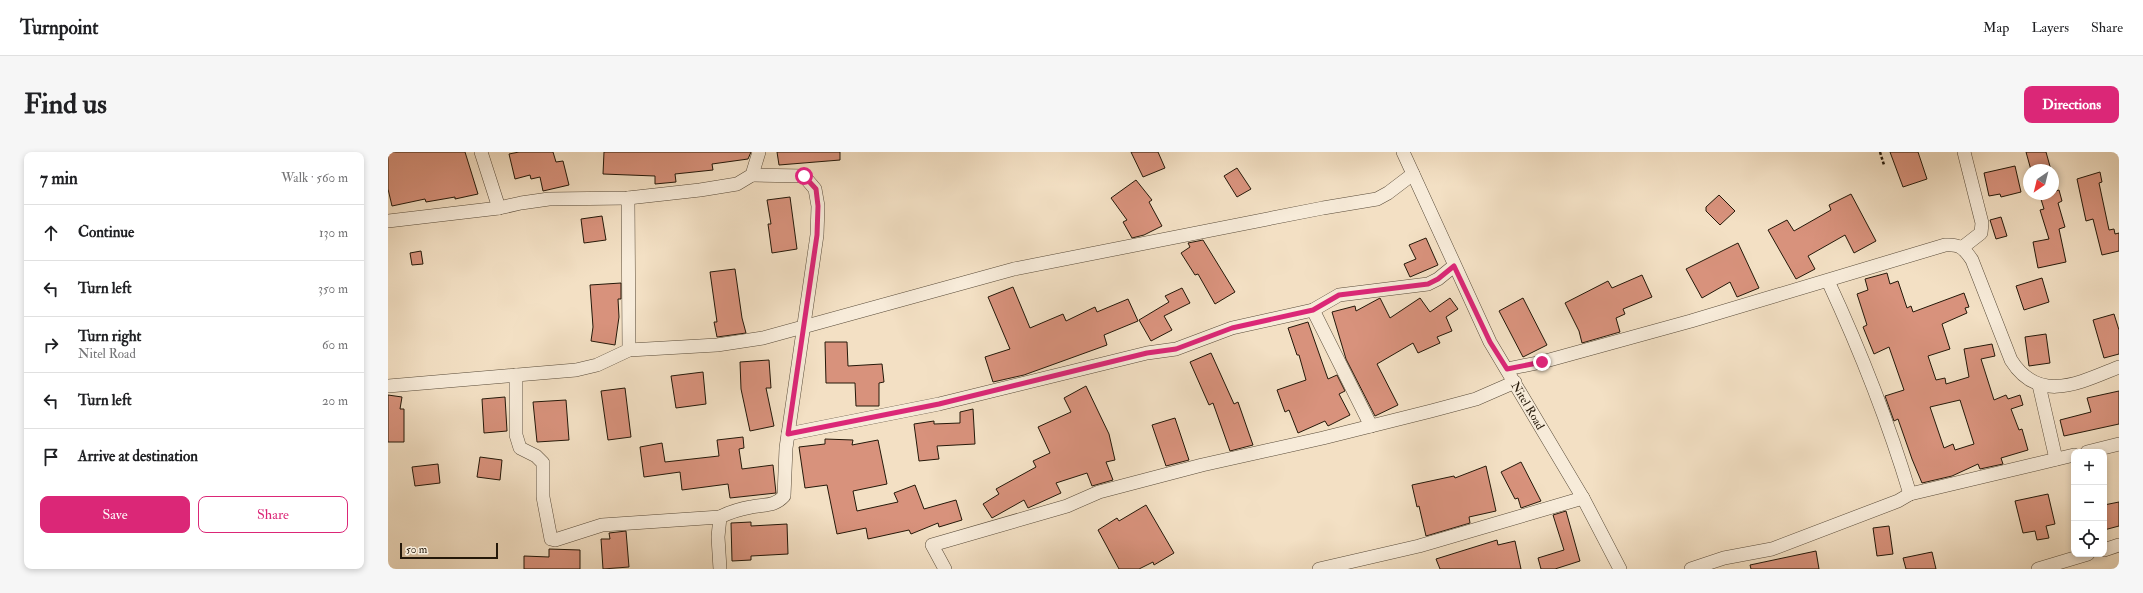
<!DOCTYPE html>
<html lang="en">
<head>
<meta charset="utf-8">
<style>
	:root { --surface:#fff; --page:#f6f6f6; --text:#202124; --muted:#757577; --line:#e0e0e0; --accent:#db2777 }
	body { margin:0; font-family:"IM FELL Double Pica",serif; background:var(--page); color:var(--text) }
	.controls { position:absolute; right:12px; bottom:12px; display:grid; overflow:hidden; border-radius:8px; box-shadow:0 2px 6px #0003 }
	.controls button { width:36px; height:36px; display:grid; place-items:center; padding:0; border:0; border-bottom:1px solid var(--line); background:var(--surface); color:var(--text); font:20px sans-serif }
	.compass { position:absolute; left:1635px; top:12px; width:36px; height:36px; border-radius:50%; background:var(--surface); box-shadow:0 2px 6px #0003; rotate:215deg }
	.scale { position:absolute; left:12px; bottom:10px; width:98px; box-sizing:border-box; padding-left:4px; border:2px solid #241809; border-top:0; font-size:11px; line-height:14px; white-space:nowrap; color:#241809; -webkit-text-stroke:3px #f7ebd9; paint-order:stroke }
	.stop { position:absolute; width:12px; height:12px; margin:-9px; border:3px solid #db2777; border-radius:50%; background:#fff }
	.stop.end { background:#db2777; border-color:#fff; box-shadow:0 1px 4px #0008 }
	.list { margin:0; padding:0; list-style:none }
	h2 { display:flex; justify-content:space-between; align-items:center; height:52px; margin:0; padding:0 16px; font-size:17px }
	h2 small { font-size:13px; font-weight:400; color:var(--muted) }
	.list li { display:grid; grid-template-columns:26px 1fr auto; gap:12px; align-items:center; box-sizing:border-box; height:56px; padding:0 16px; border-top:1px solid var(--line) }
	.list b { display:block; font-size:15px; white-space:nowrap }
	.list p { margin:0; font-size:13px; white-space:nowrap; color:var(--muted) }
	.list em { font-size:13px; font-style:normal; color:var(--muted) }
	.actions { display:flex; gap:8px; padding:12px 16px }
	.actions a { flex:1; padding:9px 0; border:1px solid var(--accent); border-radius:8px; text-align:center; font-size:14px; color:var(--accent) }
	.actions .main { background:var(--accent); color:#fff }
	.icon { flex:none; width:22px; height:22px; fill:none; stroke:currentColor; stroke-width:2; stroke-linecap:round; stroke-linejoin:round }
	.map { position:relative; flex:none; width:1731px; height:417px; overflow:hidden; border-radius:8px }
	header { display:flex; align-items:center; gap:24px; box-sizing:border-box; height:56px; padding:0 20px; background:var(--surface); border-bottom:1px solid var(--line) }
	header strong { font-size:19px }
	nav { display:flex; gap:22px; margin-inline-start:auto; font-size:14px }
	.intro { display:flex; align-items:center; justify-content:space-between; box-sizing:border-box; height:96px; padding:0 24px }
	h1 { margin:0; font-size:28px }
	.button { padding:10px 18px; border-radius:8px; background:var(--accent); color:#fff; font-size:14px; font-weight:700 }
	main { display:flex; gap:24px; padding:0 24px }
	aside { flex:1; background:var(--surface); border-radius:8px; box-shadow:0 2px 6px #0003 }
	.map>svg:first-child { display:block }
	.building { fill:#d8927c; stroke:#241809; fill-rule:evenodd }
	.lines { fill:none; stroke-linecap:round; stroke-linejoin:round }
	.minor-casing { stroke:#584a38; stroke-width:14 }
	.path { stroke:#241809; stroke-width:2.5; stroke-dasharray:3 2; stroke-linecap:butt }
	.minor { stroke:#f7ebd9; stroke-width:13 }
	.route { stroke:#db2777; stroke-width:5 }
	.labels { text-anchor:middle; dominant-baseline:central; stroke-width:3; stroke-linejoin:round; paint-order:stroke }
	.street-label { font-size:12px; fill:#241809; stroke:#f7ebd9 }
</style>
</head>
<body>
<header>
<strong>Turnpoint</strong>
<nav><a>Map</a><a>Layers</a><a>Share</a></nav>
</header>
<div class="intro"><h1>Find us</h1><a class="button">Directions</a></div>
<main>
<aside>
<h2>7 min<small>Walk · 560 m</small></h2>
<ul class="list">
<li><svg class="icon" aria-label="ahead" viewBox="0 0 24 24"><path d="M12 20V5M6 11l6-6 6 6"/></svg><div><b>Continue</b></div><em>130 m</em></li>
<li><svg class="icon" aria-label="left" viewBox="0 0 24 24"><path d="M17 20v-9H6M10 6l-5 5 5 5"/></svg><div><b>Turn left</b></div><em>350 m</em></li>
<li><svg class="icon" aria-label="right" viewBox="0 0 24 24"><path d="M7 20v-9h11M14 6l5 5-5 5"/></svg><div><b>Turn right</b><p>Nitel Road</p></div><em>60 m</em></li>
<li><svg class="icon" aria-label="left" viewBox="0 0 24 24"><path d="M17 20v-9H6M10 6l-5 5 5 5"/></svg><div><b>Turn left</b></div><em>20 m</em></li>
<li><svg class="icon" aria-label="arrive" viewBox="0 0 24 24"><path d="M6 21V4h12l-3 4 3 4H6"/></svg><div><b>Arrive at destination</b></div></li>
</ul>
<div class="actions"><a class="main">Save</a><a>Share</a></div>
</aside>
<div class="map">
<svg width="1731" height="417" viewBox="0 0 1731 417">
	<rect width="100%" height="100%" fill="#f3e0c4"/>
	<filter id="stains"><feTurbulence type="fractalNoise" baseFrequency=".005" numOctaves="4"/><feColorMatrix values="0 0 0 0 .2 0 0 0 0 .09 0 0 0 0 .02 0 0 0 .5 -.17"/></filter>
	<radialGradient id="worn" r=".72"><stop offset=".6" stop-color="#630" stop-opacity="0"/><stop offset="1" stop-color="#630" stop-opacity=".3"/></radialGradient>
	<path class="building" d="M 5,0 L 77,0 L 90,42 L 67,47 L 67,45 L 38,50 L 37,47 L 4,54 L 0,37 L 0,1 Z
		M 131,0 L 165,0 L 168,10 L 175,9 L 181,33 L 155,39 L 152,25 L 143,27 L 142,23 L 127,27 L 121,2 Z
		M 216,0 L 363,0 L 360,7 L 324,12 L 325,18 L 287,22 L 288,30 L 267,32 L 267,24 L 215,22 Z
		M 389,0 L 452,0 L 452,8 L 391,13 Z
		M 743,0 L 770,0 L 777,16 L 755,25 Z
		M 1502,0 L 1530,0 L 1539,27 L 1515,35 Z
		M 1638,0 L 1658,0 L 1663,18 L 1643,18 Z
		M 1627,14 L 1633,40 L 1613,45 L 1612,42 L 1601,44 L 1596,21 Z
		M 849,16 L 863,37 L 849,45 L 836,24 Z
		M 1712,20 L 1714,30 L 1711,31 L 1721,78 L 1726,77 L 1727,82 L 1731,81 L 1731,99 L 1714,103 L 1705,67 L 1698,69 L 1689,27 Z
		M 748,28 L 764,48 L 761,50 L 774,74 L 756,83 L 744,86 L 735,70 L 739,68 L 723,46 Z
		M 1671,38 L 1674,49 L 1670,51 L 1677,75 L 1671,77 L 1678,110 L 1650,116 L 1645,90 L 1661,87 L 1652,58 L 1656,57 L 1652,44 L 1665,42 L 1665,40 Z
		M 1463,42 L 1488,89 L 1466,101 L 1457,83 L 1420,104 L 1427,117 L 1408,127 L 1380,78 L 1399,68 L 1406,79 L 1443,58 L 1441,53 Z
		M 1331,43 L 1347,59 L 1332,73 L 1318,59 L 1318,55 Z
		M 402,45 L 409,97 L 384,101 L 380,72 L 383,72 L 379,48 Z
		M 214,64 L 218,88 L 196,91 L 193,67 Z
		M 1613,65 L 1619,84 L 1608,87 L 1602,68 Z
		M 1038,86 L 1050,113 L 1022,125 L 1016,112 L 1028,107 L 1021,93 Z
		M 815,88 L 847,140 L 827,152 L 810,122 L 807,123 L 793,101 L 802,95 L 800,91 Z
		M 1350,91 L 1371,136 L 1349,145 L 1342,130 L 1314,146 L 1298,117 Z
		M 33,99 L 35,112 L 24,113 L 22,101 Z
		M 347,117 L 354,166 L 358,181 L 329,185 L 326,170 L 329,170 L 322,120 Z
		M 1499,121 L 1502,132 L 1510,129 L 1519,156 L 1523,154 L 1525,160 L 1576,141 L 1581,155 L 1577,156 L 1579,161 L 1554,172 L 1562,197 L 1540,204 L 1548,228 L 1557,226 L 1558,232 L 1581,225 L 1576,197 L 1604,192 L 1607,204 L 1593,207 L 1606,248 L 1618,243 L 1620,247 L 1632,243 L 1635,253 L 1623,257 L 1631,278 L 1634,277 L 1640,298 L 1613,306 L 1615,312 L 1592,317 L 1590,312 L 1564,324 L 1534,331 L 1524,307 L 1510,267 L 1506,269 L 1497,244 L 1516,238 L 1501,195 L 1486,202 L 1475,175 L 1479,173 L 1469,142 L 1480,138 L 1477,127 ZM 1572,248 L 1586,292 L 1567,298 L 1565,292 L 1556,296 L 1542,255 Z
		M 1254,123 L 1264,145 L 1235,157 L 1237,162 L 1228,166 L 1232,180 L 1194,191 L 1191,179 L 1177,151 L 1220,129 L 1224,136 Z
		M 1654,126 L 1661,150 L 1636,158 L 1628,134 Z
		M 233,131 L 233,147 L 230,147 L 231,165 L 227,193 L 203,189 L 205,175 L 202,133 Z
		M 625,135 L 642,176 L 675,162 L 678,169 L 707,155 L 709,160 L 740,147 L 750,169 L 716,183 L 719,193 L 636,223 L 605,230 L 597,205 L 622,197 L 600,145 Z
		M 794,136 L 802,151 L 776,164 L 784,178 L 763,189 L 751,168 L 781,150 L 777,144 Z
		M 992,146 L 1002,166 L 1032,146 L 1042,160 L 1062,146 L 1070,157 L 1058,165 L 1064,179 L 1049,185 L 1052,191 L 1030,201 L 1025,191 L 989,212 L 1010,253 L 987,264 L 958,207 L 944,160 L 967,154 L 968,159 Z
		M 1135,146 L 1159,193 L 1135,205 L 1111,159 Z
		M 1726,162 L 1731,178 L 1731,202 L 1716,206 L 1705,168 Z
		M 920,170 L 940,227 L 949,223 L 957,239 L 951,242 L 962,263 L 940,274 L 937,269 L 910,281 L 901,258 L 897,260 L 889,238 L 918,228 L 911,203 L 909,203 L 900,176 Z
		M 1658,182 L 1662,211 L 1641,214 L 1637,185 Z
		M 437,190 L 459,190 L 460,214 L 494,212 L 496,230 L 491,231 L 491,254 L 468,254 L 467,231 L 438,231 Z
		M 823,201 L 846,252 L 850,250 L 865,293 L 842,299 L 825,251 L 821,253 L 802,210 Z
		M 381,208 L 383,236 L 378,236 L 386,274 L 362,279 L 353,237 L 352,210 Z
		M 315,220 L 318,252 L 288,256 L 283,224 Z
		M 698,234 L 721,282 L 727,308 L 718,310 L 725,328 L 704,334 L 699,321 L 668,331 L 673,341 L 640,356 L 636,348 L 604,366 L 595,352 L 611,342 L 608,337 L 648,315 L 645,309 L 662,301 L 650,275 L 683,260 L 676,246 Z
		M 237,236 L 243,285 L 220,288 L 213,239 Z
		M 1731,239 L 1731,272 L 1676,284 L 1672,268 L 1703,260 L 1699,246 Z
		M 0,243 L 14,245 L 12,257 L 16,257 L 16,290 L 0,290 Z
		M 117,245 L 119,279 L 96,281 L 94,247 Z
		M 178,248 L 181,288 L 149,290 L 145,250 Z
		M 585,257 L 587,292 L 549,294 L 551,307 L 531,309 L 526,272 L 546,269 L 546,272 L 572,271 L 572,260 Z
		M 787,266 L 801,308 L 778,314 L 764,273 Z
		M 355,285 L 356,296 L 351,297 L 354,317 L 385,313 L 388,341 L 342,346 L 340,332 L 294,338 L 292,320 L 256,325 L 252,295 L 274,291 L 277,310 L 331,304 L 329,288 Z
		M 437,287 L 465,288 L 464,293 L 490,288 L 499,332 L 465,339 L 469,359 L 510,350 L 506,341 L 527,333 L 536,357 L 568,348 L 574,368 L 551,375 L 550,371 L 523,382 L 521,378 L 480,387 L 478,376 L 449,382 L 439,333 L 417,336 L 411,295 L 437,292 Z
		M 92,305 L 114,308 L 112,328 L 89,325 Z
		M 1133,310 L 1153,349 L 1133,356 L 1130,346 L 1127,347 L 1113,320 Z
		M 50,312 L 52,331 L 27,334 L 24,315 Z
		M 1098,314 L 1108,359 L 1081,365 L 1082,371 L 1038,384 L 1031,354 L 1029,355 L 1024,333 L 1066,324 L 1067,326 Z
		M 1660,342 L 1667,372 L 1658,374 L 1661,386 L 1649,388 L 1647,379 L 1635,381 L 1627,349 Z
		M 1731,350 L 1731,374 L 1716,378 L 1716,353 Z
		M 758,353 L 786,401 L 766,413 L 765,410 L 751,417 L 731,417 L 710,378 L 729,366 L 731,369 Z
		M 1178,359 L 1192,409 L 1167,417 L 1153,417 L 1150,406 L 1176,398 L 1165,363 Z
		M 363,370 L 363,374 L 399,372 L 400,402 L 363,404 L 363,408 L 344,409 L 343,371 Z
		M 1501,374 L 1505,402 L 1489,404 L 1485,376 Z
		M 238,379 L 241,415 L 215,417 L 213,387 L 222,387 L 221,381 Z
		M 1109,388 L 1110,393 L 1127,389 L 1133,417 L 1052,417 L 1048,407 Z
		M 161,397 L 192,398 L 192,417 L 136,417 L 136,404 L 161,405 Z
		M 1428,399 L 1431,417 L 1363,417 L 1362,413 Z
		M 1544,400 L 1548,417 L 1518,417 L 1515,406 Z"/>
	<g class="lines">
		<g class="minor-casing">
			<g id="minor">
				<path d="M 93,0 L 111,56"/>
				<path id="s1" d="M 1015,0 L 1102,190 L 1195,346 L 1232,417"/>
				<path d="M 240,46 L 241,198"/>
				<path d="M 0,69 L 111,56 L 133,51 L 161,47 L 240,46 L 312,38 L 349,32 L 364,23 L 371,0"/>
				<path d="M 1575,95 L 1593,81 L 1594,71 L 1576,0"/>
				<path d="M 1440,129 C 1472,198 1500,269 1522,342"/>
				<path d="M 925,158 L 983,274"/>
				<path d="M 1119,217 L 1154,210 L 1303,169 L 1557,93 C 1572,92 1576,96 1584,108 L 1623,208 C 1651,253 1693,230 1731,215"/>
				<path d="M 128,223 L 128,283 L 132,296 L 148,304 L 155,311 L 155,345 L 163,387 L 167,388 L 214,373 L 332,365"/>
				<path d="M 1651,233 L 1668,307"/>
				<path d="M 0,234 L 188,218 L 209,213 L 241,198 L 329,193 L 375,186 L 626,117 L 935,56 L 989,47 L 1000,41 L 1025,22"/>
				<path d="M 400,282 L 551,252 L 759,201 L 788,197 L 844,176 L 925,158 L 951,143 L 1040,132 L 1050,127 L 1066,114"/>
				<path d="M 1699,300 L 1731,292"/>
				<path d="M 1716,398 L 1731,393"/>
				<path d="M 332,417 L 330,385 L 332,365 C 342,360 352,357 363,355 C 376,352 386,355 396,344 L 398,296 L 429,83 L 430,54 L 427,37 L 416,24 L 364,23"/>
				<path d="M 557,417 L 544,393 L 679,354 L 711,340 L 814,313 L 935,286 L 1043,259 L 1088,247 L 1127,230"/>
				<path d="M 931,417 L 1031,394 L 1195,346"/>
				<path d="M 1303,417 L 1336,406 L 1384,397 L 1510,349 L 1522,342 L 1686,303"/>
				<path d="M 1650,417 L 1700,402"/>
			</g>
		</g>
		<path class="path" d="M 1492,0 L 1496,13"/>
		<use href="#minor" class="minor"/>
	</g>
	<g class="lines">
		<path class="route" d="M 416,24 L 428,37 L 430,54 L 429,83 L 400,282 L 551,252 L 759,201 L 788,197 L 844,176 L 925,158 L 951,143 L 1040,132 L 1050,127 L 1066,114 L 1102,190 L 1119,217 L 1154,210"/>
	</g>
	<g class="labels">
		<g class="street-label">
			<text stroke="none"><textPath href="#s1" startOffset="283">Nitel Road</textPath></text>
		</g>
	</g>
	<rect width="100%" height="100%" filter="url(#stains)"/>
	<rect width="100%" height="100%" fill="url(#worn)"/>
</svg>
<div class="controls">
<button>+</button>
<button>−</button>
<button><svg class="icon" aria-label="locate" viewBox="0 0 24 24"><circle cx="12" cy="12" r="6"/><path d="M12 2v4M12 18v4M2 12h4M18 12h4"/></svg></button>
</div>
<svg class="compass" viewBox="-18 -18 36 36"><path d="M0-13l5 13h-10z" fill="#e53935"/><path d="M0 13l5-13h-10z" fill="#757577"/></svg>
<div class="scale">50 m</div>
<div class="stop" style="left:416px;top:24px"></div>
<div class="stop end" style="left:1154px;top:210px"></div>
</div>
</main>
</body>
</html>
